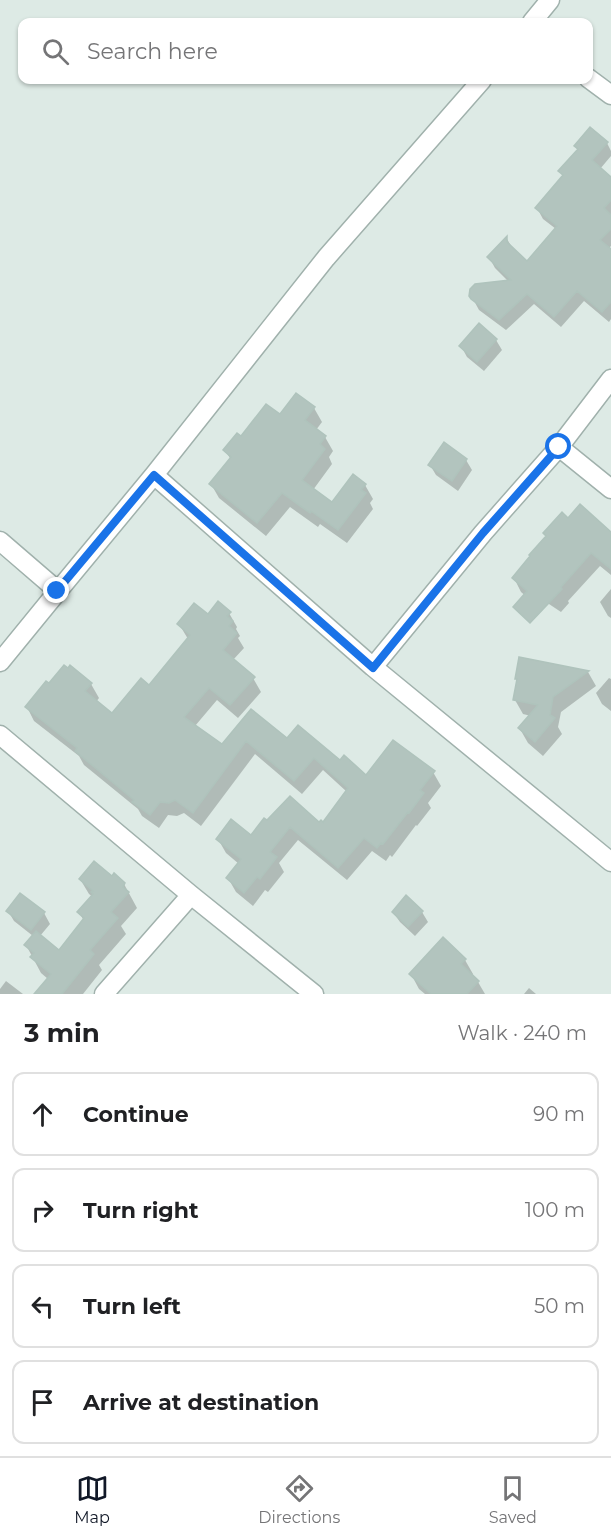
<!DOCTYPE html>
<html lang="en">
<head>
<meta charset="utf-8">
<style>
	:root { --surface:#fff; --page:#f6f6f6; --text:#202124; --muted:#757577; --line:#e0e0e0; --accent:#111827 }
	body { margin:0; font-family:Montserrat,sans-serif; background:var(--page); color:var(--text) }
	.stop { position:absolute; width:18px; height:18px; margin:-14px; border:4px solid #1a73e8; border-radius:50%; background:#fff }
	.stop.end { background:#1a73e8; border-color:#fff; box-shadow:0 2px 6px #0008 }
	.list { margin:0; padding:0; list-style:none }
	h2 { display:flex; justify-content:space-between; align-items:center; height:78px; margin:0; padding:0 24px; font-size:26px }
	h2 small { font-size:20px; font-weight:400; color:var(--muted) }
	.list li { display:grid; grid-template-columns:39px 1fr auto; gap:18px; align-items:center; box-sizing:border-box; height:84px; margin:0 12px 12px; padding:0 12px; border:2px solid var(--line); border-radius:12px }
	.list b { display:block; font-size:22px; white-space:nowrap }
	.list em { font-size:20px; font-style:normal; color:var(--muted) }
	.icon { flex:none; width:33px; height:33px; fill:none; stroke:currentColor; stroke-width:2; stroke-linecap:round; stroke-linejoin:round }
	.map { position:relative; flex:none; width:611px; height:994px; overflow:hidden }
	.search { position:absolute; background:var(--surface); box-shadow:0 2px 4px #0004; left:18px; right:18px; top:18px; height:66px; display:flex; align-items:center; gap:15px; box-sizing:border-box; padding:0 21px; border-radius:12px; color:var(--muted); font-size:22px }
	.sheet { height:462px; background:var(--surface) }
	nav { display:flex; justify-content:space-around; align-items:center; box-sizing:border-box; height:84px; border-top:2px solid var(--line); background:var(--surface); font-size:16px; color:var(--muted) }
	nav a { display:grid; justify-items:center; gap:3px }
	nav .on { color:var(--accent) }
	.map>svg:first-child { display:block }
	.shadow { fill:#0003 }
	.building { fill:#b2c4be; stroke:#afc3bc; stroke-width:1.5 }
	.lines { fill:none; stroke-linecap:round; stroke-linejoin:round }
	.minor-casing { stroke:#a0b1ac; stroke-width:21 }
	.minor { stroke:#fff; stroke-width:18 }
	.route { stroke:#1a73e8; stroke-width:8 }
</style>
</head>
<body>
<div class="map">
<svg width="611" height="994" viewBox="0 0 611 994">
	<rect width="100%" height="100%" fill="#ddeae5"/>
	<path class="shadow" d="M 607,143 L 611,151 L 611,156 L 600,169 L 611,179 L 611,246 L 608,249 L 611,251 L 611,319 L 609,322 L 584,301 L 561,327 L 534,304 L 506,330 L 479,310 L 473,299 L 509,282 L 495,268 L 489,257 L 507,239 L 513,249 L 527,264 L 556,229 L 543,219 L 537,208 L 563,177 L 560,171 L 578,151 L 575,146 Z
		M 496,340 L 502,350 L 484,371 L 467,357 L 461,346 Z
		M 314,408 L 322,422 L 316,430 L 325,437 L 333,451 L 329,457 L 332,464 L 313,490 L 332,504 L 365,485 L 373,499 L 370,503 L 373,509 L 347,543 L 320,524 L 318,527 L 290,507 L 266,536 L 219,498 L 211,484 L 231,460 L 225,450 L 242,438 L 280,416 Z
		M 466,460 L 472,470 L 458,491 L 436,475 L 430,465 Z
		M 568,520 L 611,534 L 611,575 L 600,566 L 568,601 L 569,603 L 561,612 L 546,602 L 541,609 L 521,592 L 514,578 Z
		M 611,589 L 611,618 L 608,616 L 600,602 Z
		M 229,613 L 237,627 L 236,629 L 240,636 L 238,638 L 244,648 L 233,660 L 253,678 L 261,692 L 238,718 L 217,700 L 195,726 L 222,746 L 251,711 L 287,740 L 340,762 L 366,777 L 433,772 L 441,786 L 428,803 L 431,808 L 417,826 L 416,825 L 392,857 L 390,855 L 386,861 L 372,851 L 347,880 L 298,840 L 279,863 L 284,872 L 268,892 L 265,890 L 253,906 L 236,892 L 228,878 L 239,864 L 226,853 L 218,839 L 251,837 L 264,820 L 323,824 L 347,792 L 323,770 L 302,794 L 255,754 L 201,826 L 184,813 L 177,816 L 168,815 L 159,828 L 142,816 L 138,809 L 84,765 L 79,756 L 34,721 L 27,707 L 49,685 L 71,667 L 91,684 L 99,698 L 96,702 L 112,715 L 149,687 L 188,639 L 179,624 L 208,616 Z
		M 520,659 L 588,672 L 596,686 L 561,712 L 558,727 L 562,734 L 543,756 L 528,743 L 520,729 L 531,716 L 523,714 L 515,700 L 518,682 L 517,679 Z
		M 609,678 L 611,679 L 611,711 L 602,704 L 596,693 Z
		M 112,878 L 124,884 L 137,908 L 121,926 L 126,934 L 99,965 L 102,970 L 83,994 L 47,994 L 43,986 L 48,979 L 41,973 L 26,945 L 33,936 L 14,921 L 8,911 L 20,895 L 44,913 L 50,924 L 40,936 L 59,952 L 84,921 L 79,912 L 93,897 L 89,894 L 80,879 Z
		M 393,912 L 422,912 L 428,922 L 415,936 L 400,922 Z
		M 465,960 L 473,974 L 472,976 L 478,982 L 485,994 L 425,994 L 419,989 L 411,974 Z
		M 6,981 L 23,994 L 0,994 L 0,989 Z
		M 529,988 L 536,994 L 524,994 Z"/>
	<path class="building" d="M 590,127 L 608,142 L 592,160 L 611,177 L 611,200 L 604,208 L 611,215 L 611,229 L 600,240 L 611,249 L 611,302 L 602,312 L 577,291 L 554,317 L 527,294 L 499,320 L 471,299 L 469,296 L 470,289 L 475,284 L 511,280 L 487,257 L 507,236 L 507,242 L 527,261 L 557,226 L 535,208 L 563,175 L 558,171 L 578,149 L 574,146 Z
		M 479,323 L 497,339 L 477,362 L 459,346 Z
		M 296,393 L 315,407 L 305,420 L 326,436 L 320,444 L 325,449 L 302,480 L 332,502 L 353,474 L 366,484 L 361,490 L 366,493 L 338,530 L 311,511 L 310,513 L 282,493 L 257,523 L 209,484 L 231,457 L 223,450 L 237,433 L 241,436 L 266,404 L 280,414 Z
		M 444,442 L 467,459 L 452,481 L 428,465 Z
		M 580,504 L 611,532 L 611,569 L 591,553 L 561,587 L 562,589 L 530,623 L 513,607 L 527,591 L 512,578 L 530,556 L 529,555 L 546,536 L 543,533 L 562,512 L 568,518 Z
		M 218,601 L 231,612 L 227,616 L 233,621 L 229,626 L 237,633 L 223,650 L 255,677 L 230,705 L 209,688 L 184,717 L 222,744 L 251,709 L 287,738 L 298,725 L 340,760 L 344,755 L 366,775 L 393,740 L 435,771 L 420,790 L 424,793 L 409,813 L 408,812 L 383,844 L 381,843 L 377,848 L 364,838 L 338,868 L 290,827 L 270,852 L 277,857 L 260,879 L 257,877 L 244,893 L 226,878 L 241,859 L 216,839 L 231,819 L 251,835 L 264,818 L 267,820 L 290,796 L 319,822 L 321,820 L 323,822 L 348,788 L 314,758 L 294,781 L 246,741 L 193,813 L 175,800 L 169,803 L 160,802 L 150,815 L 132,802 L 134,800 L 75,751 L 77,748 L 25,707 L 46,681 L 49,683 L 64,665 L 68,668 L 70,665 L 92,683 L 85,691 L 112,713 L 141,678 L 149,685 L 190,635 L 177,624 L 194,603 L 208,614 Z
		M 519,657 L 589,671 L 553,697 L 550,715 L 555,718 L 535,742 L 518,728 L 538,705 L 513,700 L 517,679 L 515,679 Z
		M 94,861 L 112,876 L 114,873 L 125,883 L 123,887 L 129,892 L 111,912 L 118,918 L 90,950 L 94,954 L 62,994 L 34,994 L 51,974 L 30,957 L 34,953 L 24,945 L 36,931 L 59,950 L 84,918 L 77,912 L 93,894 L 91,892 L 93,891 L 79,879 Z
		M 20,893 L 45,912 L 31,930 L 6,911 Z
		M 406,895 L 423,911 L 408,927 L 392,912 Z
		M 443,937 L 466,959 L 461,964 L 479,981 L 467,994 L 431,994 L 409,974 Z"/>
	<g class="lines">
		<g class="minor-casing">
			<path id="minor" d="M 532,22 L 550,0
				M 588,78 L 611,95
				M 559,447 L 611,489
				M 154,475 L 373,667 L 611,862
				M 0,541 L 58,591
				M 0,662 L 58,591 L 154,475 L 326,258 L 482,80
				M 373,667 L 483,533 L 559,447 L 611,379
				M 0,735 L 191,895 L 314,994
				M 104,994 L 191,895"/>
		</g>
		<use href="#minor" class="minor"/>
	</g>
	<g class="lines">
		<path class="route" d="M 57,591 L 154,475 L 373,668 L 483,533 L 559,447"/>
	</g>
</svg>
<div class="stop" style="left:559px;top:447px"></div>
<div class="stop end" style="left:57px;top:591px"></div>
<div class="search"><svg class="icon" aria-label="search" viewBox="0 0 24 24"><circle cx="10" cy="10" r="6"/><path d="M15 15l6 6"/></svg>Search here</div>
</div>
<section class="sheet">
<h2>3 min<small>Walk · 240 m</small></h2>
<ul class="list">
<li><svg class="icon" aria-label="ahead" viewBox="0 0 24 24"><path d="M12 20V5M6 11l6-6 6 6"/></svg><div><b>Continue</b></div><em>90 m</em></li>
<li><svg class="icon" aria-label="right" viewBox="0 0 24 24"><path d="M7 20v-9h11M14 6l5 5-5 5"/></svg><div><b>Turn right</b></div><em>100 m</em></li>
<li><svg class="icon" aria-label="left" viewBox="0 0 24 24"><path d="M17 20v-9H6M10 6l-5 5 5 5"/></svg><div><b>Turn left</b></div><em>50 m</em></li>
<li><svg class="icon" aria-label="arrive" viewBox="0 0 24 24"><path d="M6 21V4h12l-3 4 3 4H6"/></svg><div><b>Arrive at destination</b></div></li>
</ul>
</section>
<nav>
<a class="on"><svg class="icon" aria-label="map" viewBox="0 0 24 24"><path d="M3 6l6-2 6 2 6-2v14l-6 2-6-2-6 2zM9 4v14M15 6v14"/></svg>Map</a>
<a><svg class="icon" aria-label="directions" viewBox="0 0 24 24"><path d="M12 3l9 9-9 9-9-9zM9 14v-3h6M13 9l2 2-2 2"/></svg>Directions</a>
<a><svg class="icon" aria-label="saved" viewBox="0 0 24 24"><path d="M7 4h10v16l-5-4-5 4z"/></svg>Saved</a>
</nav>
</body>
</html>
